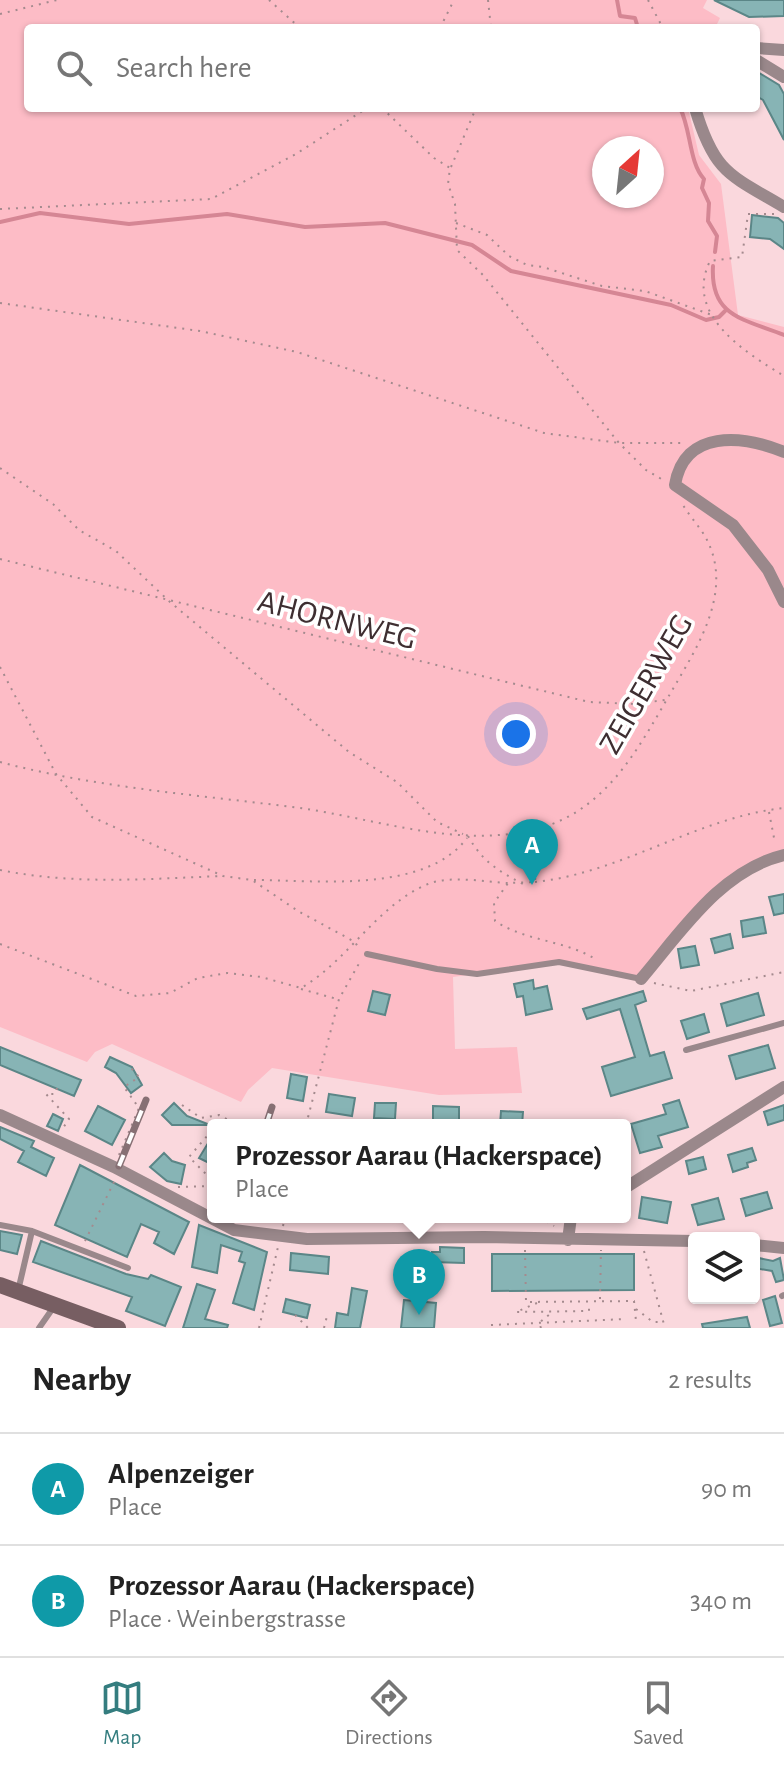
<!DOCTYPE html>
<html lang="en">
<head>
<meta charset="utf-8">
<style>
	:root { --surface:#fff; --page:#f2f2f2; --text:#222; --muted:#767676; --line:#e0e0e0; --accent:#347d7f }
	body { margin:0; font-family:"Alegreya Sans",sans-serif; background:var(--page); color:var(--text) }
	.controls { position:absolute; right:24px; bottom:24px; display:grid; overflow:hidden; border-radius:8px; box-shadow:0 2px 6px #0004 }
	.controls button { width:72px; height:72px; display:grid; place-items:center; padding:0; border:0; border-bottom:2px solid var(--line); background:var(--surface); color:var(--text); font:40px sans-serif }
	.compass { position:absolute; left:592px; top:136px; width:72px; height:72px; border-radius:50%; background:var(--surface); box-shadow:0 2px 6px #0004; rotate:27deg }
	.you { position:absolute; left:516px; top:734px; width:28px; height:28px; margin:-20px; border:6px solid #fff; border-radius:50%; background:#1a73e8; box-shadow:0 0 0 12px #1a73e833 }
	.badge { display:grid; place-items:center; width:52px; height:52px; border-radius:50%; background:var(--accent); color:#fff; font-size:26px; font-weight:700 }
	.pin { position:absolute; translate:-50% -66px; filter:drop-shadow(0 2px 4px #0008) }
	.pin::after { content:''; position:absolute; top:42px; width:28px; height:24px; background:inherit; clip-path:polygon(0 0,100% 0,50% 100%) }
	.popup { position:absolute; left:207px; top:1119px; width:424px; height:104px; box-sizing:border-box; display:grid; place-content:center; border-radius:8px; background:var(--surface); filter:drop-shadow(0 2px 6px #0005); font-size:26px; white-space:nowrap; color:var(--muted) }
	.popup b { font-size:30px; color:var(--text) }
	.popup::after { content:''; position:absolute; left:50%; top:100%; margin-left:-16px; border:16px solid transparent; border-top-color:var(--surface) }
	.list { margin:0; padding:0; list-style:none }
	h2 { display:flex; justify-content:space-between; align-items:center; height:104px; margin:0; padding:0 32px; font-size:34px }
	h2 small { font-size:26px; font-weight:400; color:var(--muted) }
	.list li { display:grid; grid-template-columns:52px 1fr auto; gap:24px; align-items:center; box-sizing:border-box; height:112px; padding:0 32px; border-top:2px solid var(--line) }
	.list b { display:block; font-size:30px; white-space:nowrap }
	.list p { margin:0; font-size:26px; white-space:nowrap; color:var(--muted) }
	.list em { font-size:26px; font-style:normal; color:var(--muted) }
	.icon { flex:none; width:44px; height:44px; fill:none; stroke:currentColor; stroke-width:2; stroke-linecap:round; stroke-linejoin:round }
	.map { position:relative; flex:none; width:784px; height:1328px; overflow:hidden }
	.search { position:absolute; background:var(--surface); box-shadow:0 2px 6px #0004; left:24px; right:24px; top:24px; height:88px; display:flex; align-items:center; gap:20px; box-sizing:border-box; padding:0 28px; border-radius:8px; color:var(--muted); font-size:30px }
	.sheet { height:328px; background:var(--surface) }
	nav { display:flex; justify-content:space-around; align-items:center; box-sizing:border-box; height:112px; border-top:2px solid var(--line); background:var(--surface); font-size:22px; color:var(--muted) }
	nav a { display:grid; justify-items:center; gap:4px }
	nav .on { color:var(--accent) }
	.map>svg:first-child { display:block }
	.green { fill:#fdbcc6; fill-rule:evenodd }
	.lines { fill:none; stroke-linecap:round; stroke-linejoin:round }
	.stream { stroke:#d58694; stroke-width:4 }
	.building { fill:#87b4b5; stroke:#5b8687; stroke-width:2 }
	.path { stroke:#a48a8e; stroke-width:2; stroke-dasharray:2 6; stroke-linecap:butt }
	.lane { stroke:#9a888b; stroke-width:6 }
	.street { stroke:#9a888b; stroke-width:12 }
	.secondary { stroke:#775e62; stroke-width:16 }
	.rail-casing { stroke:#877074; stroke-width:7 }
	.rail { stroke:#fff; stroke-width:4; stroke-dasharray:12; stroke-linecap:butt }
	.labels { text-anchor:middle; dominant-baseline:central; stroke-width:7; stroke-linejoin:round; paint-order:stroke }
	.street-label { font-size:32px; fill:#3e2e31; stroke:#fff }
</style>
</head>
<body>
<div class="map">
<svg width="784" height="1328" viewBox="0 0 784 1328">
	<rect width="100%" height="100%" fill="#fad8dd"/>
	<path class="green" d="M 0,0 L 707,0 L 703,8 L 720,18 L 715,28 L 28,28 L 28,108 L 688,108 L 699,155 L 721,184 L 738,315 L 784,327 L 784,861 L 745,871 L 641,979 L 559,962 L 453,977 L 455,1049 L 517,1047 L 522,1093 L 439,1095 L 272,1068 L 248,1090 L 241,1102 L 112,1044 L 95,1052 L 87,1062 L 0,1027 ZM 604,148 L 652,148 L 652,196 L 604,196 Z"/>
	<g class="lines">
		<path class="stream" d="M 617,0 L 620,16 L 635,18 L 638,28
			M 680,108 C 691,129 689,163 704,179 L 702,188 L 709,203 L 708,221 L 717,236 L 715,252
			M 0,222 L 40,213 L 129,224 L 227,214 L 305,227 L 385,223 L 472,245 L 511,271 L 671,305 L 706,320 L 719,317 L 725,311
			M 713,266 C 710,317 744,319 784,335"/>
	</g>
	<path class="building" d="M 714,0 L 784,0 L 784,16 L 749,17 Z
		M 756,71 L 779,85 L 784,94 L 784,140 L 763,100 L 756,96 Z
		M 752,215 L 778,218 L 784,223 L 784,249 L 770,239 L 750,237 Z
		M 784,894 L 784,913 L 774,915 L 769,897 Z
		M 763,917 L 766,933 L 743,937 L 741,921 Z
		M 730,934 L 733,948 L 715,953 L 711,939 Z
		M 695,946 L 699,965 L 681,968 L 678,949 Z
		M 533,980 L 534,989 L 547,986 L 552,1009 L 526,1015 L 523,996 L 517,997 L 514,984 Z
		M 373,991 L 390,995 L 385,1015 L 368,1011 Z
		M 643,991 L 646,1001 L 635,1005 L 650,1056 L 664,1052 L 672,1078 L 611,1096 L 602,1067 L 635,1057 L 620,1009 L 587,1019 L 583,1009 Z
		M 758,993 L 764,1015 L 727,1026 L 721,1004 Z
		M 704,1014 L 709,1032 L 687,1039 L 681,1021 Z
		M 768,1045 L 775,1068 L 736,1079 L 729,1056 Z
		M 0,1047 L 81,1080 L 74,1096 L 0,1065 Z
		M 110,1057 L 132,1067 L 142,1085 L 131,1093 L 116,1073 L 105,1067 Z
		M 291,1074 L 307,1077 L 303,1101 L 287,1098 Z
		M 329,1094 L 355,1098 L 352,1116 L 326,1112 Z
		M 679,1100 L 688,1127 L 658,1136 L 662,1147 L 640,1153 L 631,1124 L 666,1114 L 663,1105 Z
		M 174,1103 L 187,1116 L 210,1125 L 172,1125 L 162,1115 Z
		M 375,1103 L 396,1103 L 395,1119 L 374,1118 Z
		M 784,1105 L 784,1120 L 768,1125 L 764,1112 Z
		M 98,1106 L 125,1120 L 112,1145 L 85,1131 Z
		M 433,1106 L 459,1107 L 459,1124 L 433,1123 Z
		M 501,1111 L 523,1112 L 522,1125 L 500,1125 Z
		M 53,1114 L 63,1119 L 58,1131 L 47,1126 Z
		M 0,1127 L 34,1141 L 31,1147 L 54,1158 L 46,1176 L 18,1162 L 24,1151 L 0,1139 Z
		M 213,1135 L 213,1165 L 199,1158 Z
		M 752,1148 L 756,1160 L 747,1163 L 748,1167 L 733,1172 L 728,1155 Z
		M 164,1153 L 172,1161 L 185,1165 L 181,1184 L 167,1181 L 150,1167 Z
		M 703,1157 L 706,1169 L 689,1174 L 686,1161 Z
		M 80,1165 L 189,1222 L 174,1254 L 154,1243 L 159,1232 L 141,1224 L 127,1257 L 55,1225 Z
		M 767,1192 L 772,1208 L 746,1216 L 741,1199 Z
		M 642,1197 L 671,1202 L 667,1223 L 639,1218 Z
		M 718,1198 L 724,1219 L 698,1225 L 692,1205 Z
		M 199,1225 L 267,1252 L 254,1310 L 233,1303 L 245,1263 L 239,1261 L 242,1252 L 221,1245 L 217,1273 L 192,1267 Z
		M 0,1231 L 22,1235 L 17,1254 L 0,1250 Z
		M 41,1241 L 126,1274 L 148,1279 L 151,1275 L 181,1287 L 165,1326 L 126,1311 L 132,1297 L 33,1262 Z
		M 440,1247 L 464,1248 L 464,1263 L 432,1262 L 432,1252 L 440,1252 Z
		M 291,1253 L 329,1257 L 328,1274 L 290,1270 Z
		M 492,1254 L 634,1254 L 634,1290 L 492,1291 Z
		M 754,1257 L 773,1261 L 780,1258 L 784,1280 L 776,1282 L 772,1271 L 754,1268 Z
		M 197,1284 L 215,1290 L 205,1319 L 228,1325 L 227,1328 L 183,1328 Z
		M 352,1288 L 367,1291 L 360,1328 L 335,1328 L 337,1313 L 348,1315 Z
		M 775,1296 L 782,1323 L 770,1326 L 763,1300 Z
		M 286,1299 L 310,1305 L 307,1318 L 283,1312 Z
		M 404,1300 L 436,1303 L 434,1328 L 401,1328 Z
		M 747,1317 L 750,1328 L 703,1328 L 702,1324 Z"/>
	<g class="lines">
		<path class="path" d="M 269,0 L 300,28
			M 488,0 L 491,28
			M 648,0 L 663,28
			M 0,14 L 57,0
			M 440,28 L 454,0
			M 382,108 L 434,158 L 450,168 L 448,184 L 455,204 L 457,250 L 483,275 L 619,443 L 646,470 L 663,480
			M 451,167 L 476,108
			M 0,209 L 211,199 L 296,154 L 367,108
			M 774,214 L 748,214 L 742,257 L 710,261 C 684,314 743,351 784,376
			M 456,223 L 487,235 L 509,256 L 527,265 L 543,267 L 602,286 L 645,291 L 712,315
			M 0,303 L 200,331 L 297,352 L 544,433 L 619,443 L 685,443
			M 0,468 L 53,504 L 79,530 L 116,551 L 170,602 L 349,752 L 397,782 L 437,822 L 463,834
			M 0,559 L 589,702 L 635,704 L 665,700
			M 0,667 L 56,774 L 92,817 L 223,876 L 252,880 L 298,911 L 355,942 L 359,949
			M 0,762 C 98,788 200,795 300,808 C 377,819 462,850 540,828 C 611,808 642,741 677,682 C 701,641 732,589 707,540 C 701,528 690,517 683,505
			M 769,812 L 775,843
			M 539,830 L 535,882 L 508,883 L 494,903 L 495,921 C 527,942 566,940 597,960
			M 468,836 C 482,861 498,871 523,884
			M 0,870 C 75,885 146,879 222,876
			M 254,880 C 316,880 425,894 467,838
			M 535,882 C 622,873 698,817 784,808
			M 0,944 L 136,996 L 170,993 L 198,978 L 227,973 L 261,977 L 301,988 C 348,961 377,905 428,884 C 451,875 485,882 508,883
			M 654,983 L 691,991 L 784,972
			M 301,989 L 337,999
			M 57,1088 L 55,1094 L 46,1094 L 69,1119 L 61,1131
			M 182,1105 L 201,1118 L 219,1115 L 238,1125
			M 480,1122 L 480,1125
			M 306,1125 L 339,999 L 361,960
			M 208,1133 L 209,1120
			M 213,1138 L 208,1135 L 189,1157 L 213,1181
			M 119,1155 L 139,1108 L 124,1087 L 139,1077 L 131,1068
			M 178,1187 L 213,1186
			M 540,1217 L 554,1226
			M 408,1225 L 408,1217
			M 283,1226 L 285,1217
			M 85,1241 L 115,1180
			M 525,1250 L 526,1302 L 634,1301 L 636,1321
			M 644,1251 L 665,1328
			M 600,1299 L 601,1250
			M 537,1303 L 516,1312 L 589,1311 L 589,1303
			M 636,1309 L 653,1322 L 661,1322
			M 295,1315 L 308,1328
			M 491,1325 L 626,1319
			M 259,1328 L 278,1247
			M 324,1328 L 327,1316
			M 541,1328 L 539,1323 L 550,1314"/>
		<path class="lane" d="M 367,954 L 437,969 L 477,974 L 559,962 L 641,979
			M 686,1050 L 784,1023
			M 0,1225 L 32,1231 L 128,1268
			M 18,1291 L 32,1231
			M 782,1296 L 784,1295
			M 39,1328 L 53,1308"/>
		<path class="street" d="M 756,48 L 784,50
			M 756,60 L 784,77
			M 695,108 C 714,173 730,175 784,207
			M 784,452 C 742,435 684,429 675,485 L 733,525 L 768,570 L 784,602
			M 641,979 C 681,932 721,870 784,855
			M 0,1115 L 114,1167 L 234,1230 L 307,1239 L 484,1237 L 694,1241
			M 625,1188 L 784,1087
			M 568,1240 L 571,1217
			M 754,1245 L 784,1248"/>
		<path class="secondary" d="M 0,1285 L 118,1328"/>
		<g class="rail-casing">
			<path id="rail" d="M 266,1125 L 272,1107
				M 119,1166 L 146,1100"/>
		</g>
		<use href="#rail" class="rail"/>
	</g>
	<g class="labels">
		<g class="street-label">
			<text transform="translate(337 620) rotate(14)">AHORNWEG</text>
			<text transform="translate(646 684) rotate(-60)">ZEIGERWEG</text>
		</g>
	</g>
</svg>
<div class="controls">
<button><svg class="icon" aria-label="layers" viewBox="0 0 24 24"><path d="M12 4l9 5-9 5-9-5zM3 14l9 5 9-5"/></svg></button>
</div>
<svg class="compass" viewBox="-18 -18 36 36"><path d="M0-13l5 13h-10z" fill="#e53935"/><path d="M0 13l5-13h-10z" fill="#767676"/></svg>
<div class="you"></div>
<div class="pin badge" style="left:532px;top:885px;background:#0f9aa8">A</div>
<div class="pin badge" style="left:419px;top:1315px;background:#0f9aa8">B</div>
<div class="popup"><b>Prozessor Aarau (Hackerspace)</b>Place</div>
<div class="search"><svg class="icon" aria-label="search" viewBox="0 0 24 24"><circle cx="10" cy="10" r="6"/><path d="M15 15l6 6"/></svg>Search here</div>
</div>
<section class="sheet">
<h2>Nearby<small>2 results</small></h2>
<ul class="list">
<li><span class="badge" style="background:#0f9aa8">A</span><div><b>Alpenzeiger</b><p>Place</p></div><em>90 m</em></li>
<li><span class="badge" style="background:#0f9aa8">B</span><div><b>Prozessor Aarau (Hackerspace)</b><p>Place · Weinbergstrasse</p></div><em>340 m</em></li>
</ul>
</section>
<nav>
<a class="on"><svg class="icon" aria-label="map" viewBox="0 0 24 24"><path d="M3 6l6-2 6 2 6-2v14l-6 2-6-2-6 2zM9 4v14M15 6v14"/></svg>Map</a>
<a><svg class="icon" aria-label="directions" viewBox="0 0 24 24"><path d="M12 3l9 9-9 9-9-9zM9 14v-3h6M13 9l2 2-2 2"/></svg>Directions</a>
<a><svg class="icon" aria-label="saved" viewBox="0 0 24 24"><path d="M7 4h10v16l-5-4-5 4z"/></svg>Saved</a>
</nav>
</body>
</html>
